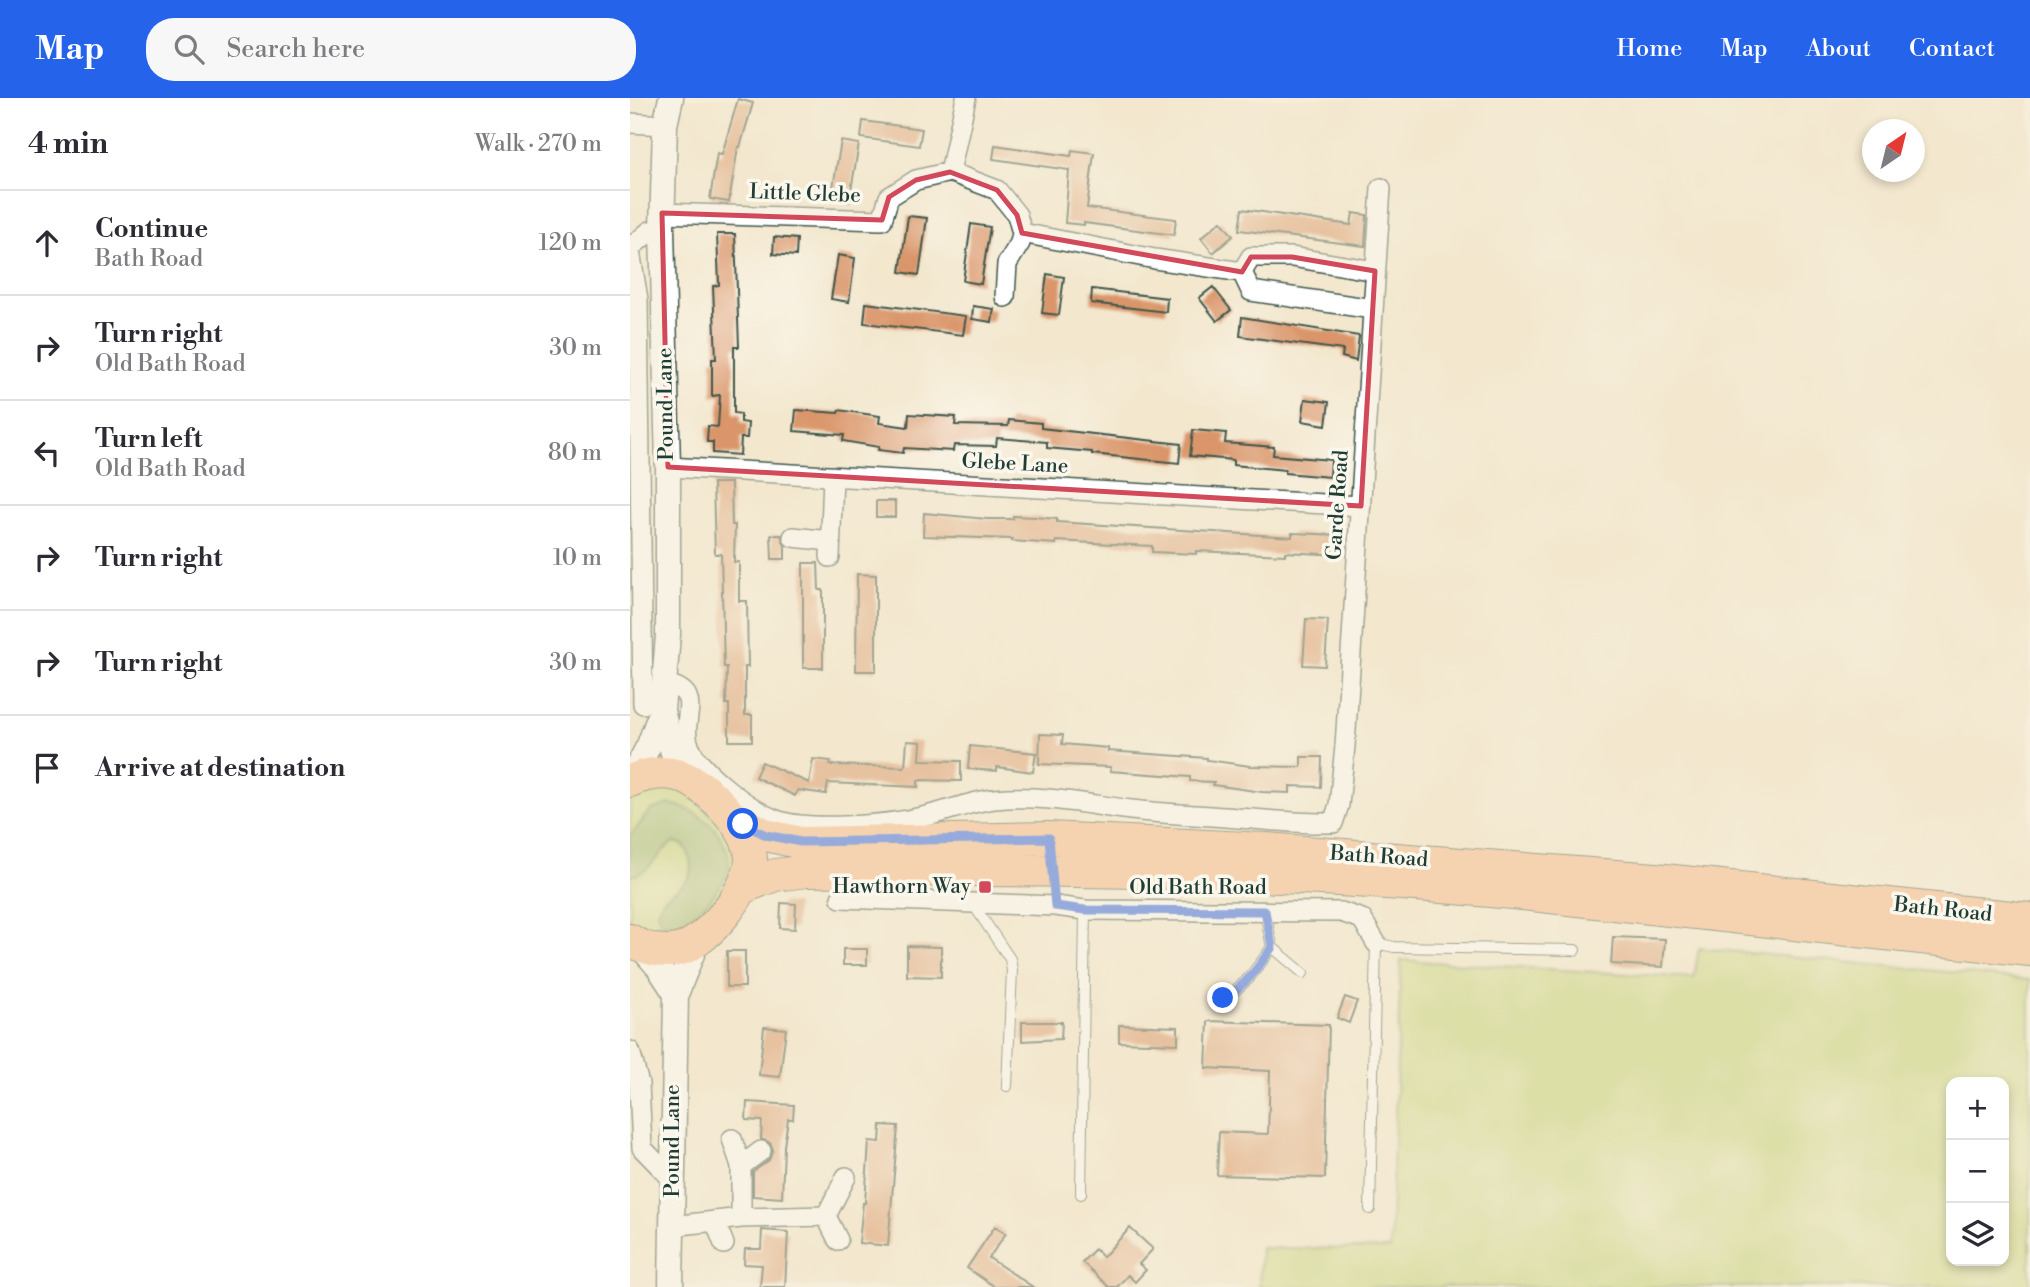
<!DOCTYPE html>
<html lang="en">
<head>
<meta charset="utf-8">
<style>
	:root { --surface:#fff; --page:#f7f7f7; --text:#2b2b33; --muted:#7c7c81; --line:#e1e1e2; --accent:#2563eb }
	body { margin:0; font-family:"Libre Bodoni",serif; background:var(--page); color:var(--text) }
	.controls { position:absolute; right:21px; bottom:21px; display:grid; overflow:hidden; border-radius:14px; box-shadow:0 4px 10px #0003 }
	.controls button { width:63px; height:63px; display:grid; place-items:center; padding:0; border:0; border-bottom:2px solid var(--line); background:var(--surface); color:var(--text); font:35px sans-serif }
	.compass { position:absolute; left:1232px; top:21px; width:63px; height:63px; border-radius:50%; background:var(--surface); box-shadow:0 4px 10px #0003; rotate:35deg }
	.stop { position:absolute; width:21px; height:21px; margin:-16px; border:5px solid #2563eb; border-radius:50%; background:#fff }
	.stop.end { background:#2563eb; border-color:#fff; box-shadow:0 2px 7px #0008 }
	.list { margin:0; padding:0; list-style:none }
	h2 { display:flex; justify-content:space-between; align-items:center; height:91px; margin:0; padding:0 28px; font-size:30px }
	h2 small { font-size:23px; font-weight:400; color:var(--muted) }
	.list li { display:grid; grid-template-columns:46px 1fr auto; gap:21px; align-items:center; box-sizing:border-box; height:105px; padding:0 28px; border-top:2px solid var(--line) }
	.list b { display:block; font-size:26px; white-space:nowrap }
	.list p { margin:0; font-size:23px; white-space:nowrap; color:var(--muted) }
	.list em { font-size:23px; font-style:normal; color:var(--muted) }
	.icon { flex:none; width:38px; height:38px; fill:none; stroke:currentColor; stroke-width:2; stroke-linecap:round; stroke-linejoin:round }
	.map { position:relative; flex:none; width:1400px; height:1189px; overflow:hidden }
	header { display:flex; align-items:center; gap:42px; box-sizing:border-box; height:98px; padding:0 35px; background:var(--accent); color:#fff }
	header strong { font-size:33px }
	nav { display:flex; gap:38px; margin-inline-start:auto; font-size:24px }
	.search { width:490px; height:63px; background:var(--page); display:flex; align-items:center; gap:18px; box-sizing:border-box; padding:0 24px; border-radius:28px; color:var(--muted); font-size:26px }
	main { display:flex }
	aside { flex:1; background:var(--surface) }
	.map>svg:first-child { display:block }
	.green { fill:#c1d477; stroke:#708856; stroke-width:2; fill-rule:evenodd }
	.forest { fill:#98b668; stroke:#5c7a4e; stroke-width:2 }
	.building { fill:#da966a }
	.lines { fill:none; stroke-linecap:round; stroke-linejoin:round }
	.service-casing { stroke:#3f564b; stroke-width:12 }
	.minor-casing { stroke:#3f564b; stroke-width:22 }
	.tertiary-casing { stroke:#3f564b; stroke-width:27 }
	.primary-casing { stroke:#3f564b; stroke-width:34 }
	.service { stroke:#fff; stroke-width:10 }
	.minor { stroke:#fff; stroke-width:19 }
	.tertiary { stroke:#fff; stroke-width:24 }
	.primary { stroke:#fabb8c; stroke-width:32 }
	.route { stroke:#2563eb; stroke-width:9 }
	.marked { fill:none; stroke:#d1495b; stroke-width:5; stroke-linejoin:round }
	.poi-dot { fill:#d1495b; stroke:#fbf7ec; stroke-width:2.5 }
	.labels { text-anchor:middle; dominant-baseline:central; stroke-width:7; stroke-linejoin:round; paint-order:stroke }
	.street-label { font-size:21px; fill:#1f3d34; stroke:#fbf7ec }
	.poi-label { font-size:21px; fill:#1f3d34; stroke:#fbf7ec; text-anchor:end }
</style>
</head>
<body>
<header>
<strong>Map</strong>
<div class="search"><svg class="icon" aria-label="search" viewBox="0 0 24 24"><circle cx="10" cy="10" r="6"/><path d="M15 15l6 6"/></svg>Search here</div>
<nav><a>Home</a><a>Map</a><a>About</a><a>Contact</a></nav>
</header>
<main>
<aside>
<h2>4 min<small>Walk · 270 m</small></h2>
<ul class="list">
<li><svg class="icon" aria-label="ahead" viewBox="0 0 24 24"><path d="M12 20V5M6 11l6-6 6 6"/></svg><div><b>Continue</b><p>Bath Road</p></div><em>120 m</em></li>
<li><svg class="icon" aria-label="right" viewBox="0 0 24 24"><path d="M7 20v-9h11M14 6l5 5-5 5"/></svg><div><b>Turn right</b><p>Old Bath Road</p></div><em>30 m</em></li>
<li><svg class="icon" aria-label="left" viewBox="0 0 24 24"><path d="M17 20v-9H6M10 6l-5 5 5 5"/></svg><div><b>Turn left</b><p>Old Bath Road</p></div><em>80 m</em></li>
<li><svg class="icon" aria-label="right" viewBox="0 0 24 24"><path d="M7 20v-9h11M14 6l5 5-5 5"/></svg><div><b>Turn right</b></div><em>10 m</em></li>
<li><svg class="icon" aria-label="right" viewBox="0 0 24 24"><path d="M7 20v-9h11M14 6l5 5-5 5"/></svg><div><b>Turn right</b></div><em>30 m</em></li>
<li><svg class="icon" aria-label="arrive" viewBox="0 0 24 24"><path d="M6 21V4h12l-3 4 3 4H6"/></svg><div><b>Arrive at destination</b></div></li>
</ul>
</aside>
<div class="map">
<svg width="1400" height="1189" viewBox="0 0 1400 1189">
	<rect width="100%" height="100%" fill="#fbf7ec"/>
	<filter id="ink" filterUnits="userSpaceOnUse"><feTurbulence type="fractalNoise" baseFrequency=".0143" numOctaves="2"/><feDisplacementMap in="SourceGraphic" scale="14" xChannelSelector="R" yChannelSelector="G"/><feConvolveMatrix kernelMatrix="1 2 1 2 8 2 1 2 1" color-interpolation-filters="sRGB"/></filter>
	<filter id="wash" filterUnits="userSpaceOnUse"><feTurbulence type="fractalNoise" baseFrequency=".00686" numOctaves="4" result="noise"/><feDisplacementMap in="SourceGraphic" scale="28" xChannelSelector="R" yChannelSelector="G"/><feGaussianBlur stdDeviation="1.57" result="paint"/><feColorMatrix in="noise" values="0 0 0 0 0 0 0 0 0 0 0 0 0 0 0 0 0 1.4 0 .05"/><feComposite in="paint" operator="in"/></filter>
	<g filter="url(#wash)">
		<rect width="100%" height="100%" fill="#f3e7ce"/>
		<path class="green" d="M 25,685 L 57,693 L 103,740 L 107,778 L 61,830 L 39,840 L 7,831 L 0,826 L 0,778 C 21,775 27,754 44,744 C 53,746 57,749 59,758 C 66,781 52,790 33,801 L 43,826 C 67,817 83,801 95,780 L 84,731 L 54,709 L 17,716 L 0,739 L 0,698 Z
			M 1069,850 L 1400,882 L 1400,1189 L 629,1189 L 631,1150 L 760,1151 L 771,862 L 1064,880 ZM 1321,984 L 1374,984 L 1374,1163 L 1321,1163 Z"/>
		<path class="forest" d="M 39,706 C 55,708 70,717 82,728 C 92,739 102,757 98,772 C 94,791 57,831 36,826 C 30,825 28,820 27,814 C 36,787 70,793 59,757 C 57,748 53,745 44,744 C 27,754 22,775 0,778 L 0,739 L 21,712 Z"/>
		<g id="blocks">
			<path class="building" d="M 108,1 L 123,5 L 110,49 L 108,49 L 99,104 L 80,101 L 87,55 L 92,56 Z
				M 233,23 L 292,31 L 289,48 L 231,40 Z
				M 211,43 L 229,46 L 219,104 L 201,101 Z
				M 365,47 L 441,58 L 442,52 L 464,55 L 457,110 L 546,121 L 544,137 L 454,125 L 454,127 L 435,125 L 439,72 L 363,61 Z
				M 612,111 L 721,127 L 723,115 L 737,117 L 735,148 L 609,132 Z
				M 278,118 L 297,120 L 289,177 L 270,174 Z
				M 591,123 L 603,138 L 583,155 L 571,140 Z
				M 341,126 L 360,129 L 351,186 L 333,183 Z
				M 87,136 L 105,136 L 109,249 L 104,249 L 104,315 L 111,316 L 111,324 L 118,325 L 117,340 L 111,340 L 110,357 L 83,355 L 83,344 L 77,344 L 78,328 L 88,329 L 90,297 L 82,298 L 82,261 L 86,261 L 83,188 L 89,187 Z
				M 144,139 L 167,141 L 166,158 L 143,156 Z
				M 208,157 L 225,160 L 219,204 L 201,201 Z
				M 417,176 L 434,179 L 429,217 L 412,215 Z
				M 583,189 L 601,212 L 587,223 L 569,200 Z
				M 462,191 L 537,200 L 536,214 L 461,205 Z
				M 236,205 L 336,218 L 333,237 L 234,225 Z
				M 343,208 L 364,211 L 362,224 L 342,221 Z
				M 612,219 L 729,238 L 726,263 L 712,259 L 713,252 L 610,238 Z
				M 675,301 L 699,304 L 696,327 L 672,323 Z
				M 166,312 L 208,315 L 209,312 L 250,318 L 249,325 L 278,329 L 279,316 L 326,319 L 325,327 L 378,328 L 379,322 L 411,325 L 411,330 L 551,346 L 549,365 L 462,356 L 462,354 L 417,350 L 417,344 L 367,340 L 366,348 L 324,347 L 323,353 L 274,350 L 273,355 L 248,352 L 249,349 L 213,343 L 214,337 L 164,333 Z
				M 563,332 L 596,335 L 595,345 L 644,349 L 643,357 L 701,362 L 700,379 L 655,375 L 655,372 L 603,367 L 603,362 L 560,358 Z
				M 83,385 L 101,385 L 102,427 L 105,427 L 104,464 L 109,464 L 109,503 L 117,503 L 118,569 L 115,569 L 115,617 L 122,617 L 122,643 L 99,643 L 99,606 L 96,606 L 97,569 L 94,569 L 91,456 L 85,456 Z
				M 246,403 L 265,403 L 265,419 L 246,419 Z
				M 294,415 L 357,421 L 383,421 L 383,418 L 405,419 L 427,421 L 427,424 L 662,439 L 662,435 L 711,437 L 710,457 L 655,454 L 655,457 L 566,453 L 566,456 L 522,454 L 522,448 L 426,443 L 426,446 L 382,443 L 382,441 L 293,438 Z
				M 141,437 L 151,437 L 155,448 L 155,461 L 142,461 Z
				M 173,465 L 188,465 L 189,492 L 193,492 L 193,570 L 173,570 Z
				M 227,476 L 246,477 L 246,573 L 226,573 Z
				M 676,521 L 698,522 L 695,568 L 673,567 Z
				M 410,636 L 433,637 L 432,646 L 478,650 L 478,653 L 577,660 L 577,662 L 620,668 L 671,669 L 671,659 L 692,659 L 691,689 L 660,688 L 660,695 L 632,694 L 583,687 L 584,684 L 560,683 L 560,679 L 480,673 L 481,669 L 409,666 Z
				M 277,643 L 291,644 L 290,662 L 331,663 L 331,683 L 288,682 L 288,689 L 198,685 L 196,696 L 168,692 L 165,698 L 125,679 L 132,664 L 179,685 L 183,661 L 201,663 L 200,667 L 275,669 Z
				M 340,648 L 406,655 L 403,674 L 367,669 L 367,673 L 338,671 Z
				M 151,805 L 166,806 L 165,831 L 150,830 Z
				M 983,839 L 1035,841 L 1033,869 L 981,866 Z
				M 277,848 L 311,849 L 311,879 L 277,878 Z
				M 213,851 L 237,851 L 237,867 L 213,867 Z
				M 97,853 L 115,853 L 115,889 L 97,889 Z
				M 715,899 L 727,903 L 719,925 L 707,920 Z
				M 578,923 L 699,927 L 695,1080 L 587,1077 L 589,1034 L 638,1036 L 640,973 L 576,970 Z
				M 392,924 L 432,924 L 431,941 L 392,943 Z
				M 489,927 L 548,929 L 548,946 L 489,944 Z
				M 134,929 L 156,931 L 150,979 L 129,977 Z
				M 117,1004 L 164,1007 L 163,1021 L 158,1021 L 154,1048 L 152,1100 L 123,1098 L 123,1074 L 139,1062 L 143,1052 L 140,1045 L 131,1041 L 132,1023 L 116,1022 Z
				M 251,1027 L 268,1028 L 258,1148 L 229,1145 L 233,1105 L 235,1105 L 239,1043 L 250,1044 Z
				M 365,1128 L 376,1135 L 359,1160 L 403,1189 L 365,1189 L 337,1170 Z
				M 500,1130 L 523,1151 L 509,1166 L 516,1172 L 505,1184 L 498,1177 L 487,1189 L 479,1189 L 452,1164 L 465,1151 L 473,1159 Z
				M 132,1132 L 158,1134 L 155,1189 L 130,1189 L 132,1167 L 114,1166 L 115,1151 L 131,1151 Z"/>
		</g>
	</g>
	<g filter="url(#ink)">
		<use href="#blocks" fill-opacity="0" stroke="#3f564b" stroke-width="2"/>
		<g class="lines">
			<g class="service-casing">
				<path id="service" d="M 343,806 L 380,861 L 382,872 L 377,988
					M 635,813 L 642,849 L 673,875
					M 593,900 C 615,889 628,869 642,849
					M 451,1096 L 455,812
					M 740,1111 L 746,845 L 764,849 L 945,852"/>
			</g>
			<g class="minor-casing">
				<path id="minor" d="M 0,25 L 35,27
					M 320,74 L 336,0
					M 32,115 L 252,122 L 259,99 L 286,82 L 320,74 L 367,92 L 387,117 L 392,135 L 390,145 L 377,166 L 375,199
					M 392,135 L 525,161 L 612,174
					M 0,150 L 20,133 L 32,131
					M 0,153 L 8,201 L 13,606
					M 743,211 L 621,193 L 612,174 L 621,159 L 662,159 L 745,173
					M 38,369 L 731,408
					M 163,439 L 200,443
					M 200,459 L 203,378
					M 35,586 C 78,594 47,623 60,650 C 71,675 123,714 149,723 C 180,733 259,727 292,719 C 316,714 339,704 364,701 C 410,696 455,706 501,712 C 536,716 572,717 607,720 C 639,722 671,726 703,725 L 709,707 L 715,648 L 751,90
					M 211,800 L 425,808 L 455,812 L 711,814 L 732,821 L 746,845
					M 0,953 L 9,986 L 12,1050 L 43,1082
					M 102,1041 L 111,1068 L 111,1120
					M 111,1068 L 131,1053
					M 196,1118 L 208,1142
					M 85,1123 L 94,1146
					M 42,1128 L 111,1120 L 196,1118 L 216,1079"/>
			</g>
			<g class="tertiary-casing">
				<path id="tertiary" d="M 32,613 L 43,655 L 62,683
					M 1,682 L 19,647 L 32,612 L 38,537 L 38,369 L 32,131 L 35,27 L 41,0
					M 9,847 L 29,870 L 46,896
					M 41,1189 L 46,896 L 68,841"/>
			</g>
			<g class="primary-casing">
				<path id="primary" d="M 0,683 C 15,676 30,673 47,677 C 75,684 121,731 121,761 C 120,791 79,842 51,851 C 35,856 14,851 0,842
					M 101,718 L 136,737 L 171,745 L 419,740 L 636,751 L 1025,781 L 1400,821
					M 114,789 L 145,777 L 177,773 C 416,770 655,773 893,796 L 1400,852"/>
			</g>
			<use href="#service" class="service"/>
			<use href="#minor" class="minor"/>
			<use href="#tertiary" class="tertiary"/>
			<use href="#primary" class="primary"/>
		</g>
	</g>
	<g class="lines" filter="url(#ink)">
		<path class="route" d="M 113,726 L 136,737 L 171,744 L 419,740 L 425,808 L 455,812 L 635,813 L 642,849 C 628,870 615,889 593,900"/>
	</g>
	<path d="M0 0H1400V1189H0ZM 320,74 L 367,92 L 387,117 L 392,135 L 612,174 L 621,159 L 662,159 L 745,173 L 731,408 L 38,369 L 32,115 L 252,122 L 259,99 L 286,82 Z" fill="#f3e7ce" fill-opacity=".55" fill-rule="evenodd"/>
	<path class="marked" d="M 320,74 L 367,92 L 387,117 L 392,135 L 612,174 L 621,159 L 662,159 L 745,173 L 731,408 L 38,369 L 32,115 L 252,122 L 259,99 L 286,82 Z"/>
	<rect class="poi-dot" x="348" y="782" width="14" height="14" rx="3.5"/>
	<g class="labels">
		<g class="street-label">
			<text transform="translate(175 96) rotate(2)">Little Glebe</text>
			<text transform="translate(36 306) rotate(-91)">Pound Lane</text>
			<text transform="translate(385 366) rotate(3)">Glebe Lane</text>
			<text transform="translate(708 407) rotate(-86)">Garde Road</text>
			<text transform="translate(749 759) rotate(4)">Bath Road</text>
			<text x="568" y="790">Old Bath Road</text>
			<text transform="translate(1313 812) rotate(6)">Bath Road</text>
			<text transform="translate(43 1043) rotate(-90)">Pound Lane</text>
		</g>
		<g class="poi-label">
			<text x="341" y="789">Hawthorn Way</text>
		</g>
	</g>
</svg>
<div class="controls">
<button>+</button>
<button>−</button>
<button><svg class="icon" aria-label="layers" viewBox="0 0 24 24"><path d="M12 4l9 5-9 5-9-5zM3 14l9 5 9-5"/></svg></button>
</div>
<svg class="compass" viewBox="-18 -18 36 36"><path d="M0-13l5 13h-10z" fill="#e53935"/><path d="M0 13l5-13h-10z" fill="#7c7c81"/></svg>
<div class="stop" style="left:113px;top:726px"></div>
<div class="stop end" style="left:593px;top:900px"></div>
</div>
</main>
</body>
</html>
